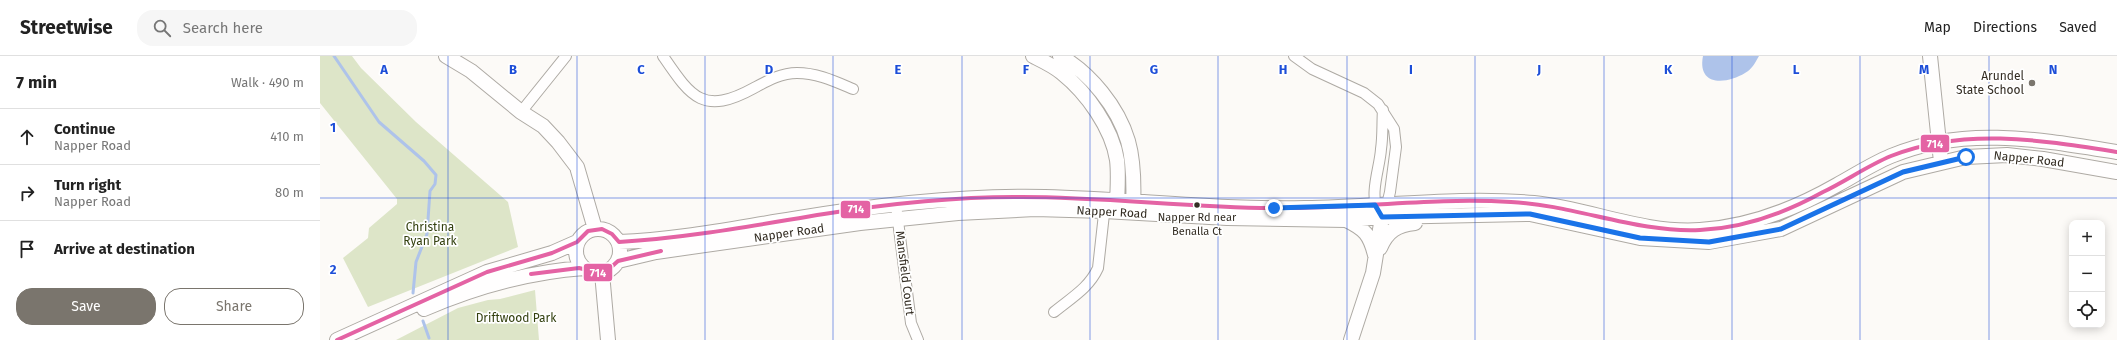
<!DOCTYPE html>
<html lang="en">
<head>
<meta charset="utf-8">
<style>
	:root { --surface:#fff; --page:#f6f6f6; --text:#222; --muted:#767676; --line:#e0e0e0; --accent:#7a756d }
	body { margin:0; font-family:"Fira Sans",sans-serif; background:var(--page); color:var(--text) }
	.controls { position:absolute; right:12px; bottom:12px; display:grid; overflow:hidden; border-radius:8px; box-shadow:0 2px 10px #0003 }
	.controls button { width:36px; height:36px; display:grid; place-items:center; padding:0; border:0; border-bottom:1px solid var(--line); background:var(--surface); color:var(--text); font:20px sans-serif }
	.stop { position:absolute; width:12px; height:12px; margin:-9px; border:3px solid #1a73e8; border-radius:50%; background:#fff }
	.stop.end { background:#1a73e8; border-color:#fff; box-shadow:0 1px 4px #0008 }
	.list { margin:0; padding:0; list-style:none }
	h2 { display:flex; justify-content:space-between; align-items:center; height:52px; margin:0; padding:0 16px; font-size:17px }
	h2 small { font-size:13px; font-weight:400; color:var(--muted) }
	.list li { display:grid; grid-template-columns:26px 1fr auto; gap:12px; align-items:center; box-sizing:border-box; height:56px; padding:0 16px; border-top:1px solid var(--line) }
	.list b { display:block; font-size:15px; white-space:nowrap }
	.list p { margin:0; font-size:13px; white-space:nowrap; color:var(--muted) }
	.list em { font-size:13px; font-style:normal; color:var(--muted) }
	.actions { display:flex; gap:8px; padding:12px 16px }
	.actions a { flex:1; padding:9px 0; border:1px solid var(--accent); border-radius:16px; text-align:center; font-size:14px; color:var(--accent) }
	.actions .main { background:var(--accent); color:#fff }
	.icon { flex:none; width:22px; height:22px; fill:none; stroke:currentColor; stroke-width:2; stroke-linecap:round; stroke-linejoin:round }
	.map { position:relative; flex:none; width:1797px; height:284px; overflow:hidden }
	header { display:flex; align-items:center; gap:24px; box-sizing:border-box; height:56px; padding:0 20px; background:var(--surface); border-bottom:1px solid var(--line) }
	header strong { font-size:19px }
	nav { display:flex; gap:22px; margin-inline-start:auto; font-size:14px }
	.search { width:280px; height:36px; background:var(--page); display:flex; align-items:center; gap:10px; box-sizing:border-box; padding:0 14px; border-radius:16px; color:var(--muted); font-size:15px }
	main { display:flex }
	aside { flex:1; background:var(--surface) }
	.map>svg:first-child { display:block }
	.green { fill:#dde5c8 }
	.water { fill:#aec3ea }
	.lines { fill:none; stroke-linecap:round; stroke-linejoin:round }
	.stream { stroke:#aec3ea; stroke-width:3 }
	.street-casing { stroke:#aeaaa4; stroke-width:12 }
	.secondary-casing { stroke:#aeaaa4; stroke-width:16 }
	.street { stroke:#fffefe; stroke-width:10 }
	.secondary { stroke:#fffefe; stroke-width:14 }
	.bus-1-casing { stroke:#fff; stroke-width:7 }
	.bus-1 { stroke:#e463a4; stroke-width:4 }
	.route { stroke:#1a73e8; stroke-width:5 }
	.grid { fill:none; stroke:#1d4ed8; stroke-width:1; stroke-opacity:0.55 }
	.poi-dot { fill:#7a756d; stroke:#fff; stroke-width:1.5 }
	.bus-dot { fill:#342d23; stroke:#fff; stroke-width:1.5 }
	.labels { text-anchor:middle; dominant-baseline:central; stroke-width:3.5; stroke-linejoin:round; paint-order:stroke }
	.bus-label { font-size:11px; fill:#342d23; stroke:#fff }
	.poi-label { font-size:12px; fill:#342d23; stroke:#fff; text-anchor:end }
	.street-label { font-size:12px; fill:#342d23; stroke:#fff }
	.park-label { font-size:12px; fill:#33400f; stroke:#fff }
	.grid-label { font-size:13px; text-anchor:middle; font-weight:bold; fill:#1d4ed8; stroke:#fff; stroke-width:3.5; stroke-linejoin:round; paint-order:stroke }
	.line-badge { stroke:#fff; stroke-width:1.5 }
	.badge-label { font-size:11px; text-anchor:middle; font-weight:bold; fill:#fff }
</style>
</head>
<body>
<header>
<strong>Streetwise</strong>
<div class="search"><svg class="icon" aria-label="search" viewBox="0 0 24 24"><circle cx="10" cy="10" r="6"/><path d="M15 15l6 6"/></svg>Search here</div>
<nav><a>Map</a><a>Directions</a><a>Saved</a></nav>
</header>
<main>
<aside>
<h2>7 min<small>Walk · 490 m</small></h2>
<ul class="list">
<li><svg class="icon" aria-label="ahead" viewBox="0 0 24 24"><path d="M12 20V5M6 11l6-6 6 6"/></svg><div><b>Continue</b><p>Napper Road</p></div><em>410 m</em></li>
<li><svg class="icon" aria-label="right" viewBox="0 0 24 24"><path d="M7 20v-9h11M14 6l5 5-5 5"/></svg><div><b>Turn right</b><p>Napper Road</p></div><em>80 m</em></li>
<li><svg class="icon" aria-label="arrive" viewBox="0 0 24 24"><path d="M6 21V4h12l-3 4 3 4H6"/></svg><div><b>Arrive at destination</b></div></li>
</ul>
<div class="actions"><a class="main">Save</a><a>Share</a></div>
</aside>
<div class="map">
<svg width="1797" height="284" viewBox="0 0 1797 284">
	<rect width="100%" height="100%" fill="#fcfaf7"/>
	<path class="green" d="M 0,0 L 32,0 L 41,12 L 96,66 L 188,146 L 198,191 L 48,251 L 23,202 L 48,182 L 49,172 L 77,148 L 77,143 L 0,47 Z
		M 215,234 L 219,284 L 76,284 L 138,252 L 168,244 L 180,243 Z"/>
	<path class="water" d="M 1383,0 L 1439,0 C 1435,7 1432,13 1425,17 C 1407,28 1377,31 1383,0 Z"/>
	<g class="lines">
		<path class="stream" d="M 14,0 L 59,66 L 104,105 L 116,119 L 115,128 L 110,135 L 107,178 L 96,206 L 93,237
			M 103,265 L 109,282"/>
		<g class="street-casing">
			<path id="street" d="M 343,0 C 371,41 383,60 434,32 C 447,25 461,17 477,17 C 497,17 514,25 533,33
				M 974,0 L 992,13 L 1044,37 L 1058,48 L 1074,73 L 1076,91 L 1070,136 L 1066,153
				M 201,56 L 246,0
				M 576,149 L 591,267 L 598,284
				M 1058,155 C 1049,138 1060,111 1061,93 C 1063,80 1062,67 1063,54
				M 734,256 C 751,242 769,232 778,212 L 785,149"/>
		</g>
		<g class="secondary-casing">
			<path id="secondary" d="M 126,0 L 151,15 L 201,56 L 223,70 L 238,86 L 257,111 L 275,173
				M 713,0 C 723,5 734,10 742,17 C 767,37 792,72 797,104 C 799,120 797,137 797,153
				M 740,0 C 770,17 798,51 808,85 C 814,106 814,131 813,153
				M 1610,0 L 1621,106
				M 1026,164 C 1045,173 1050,179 1055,199
				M256 195a22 22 0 1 1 44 0a22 22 0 1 1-44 0Z
				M 299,186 C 358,184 415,172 473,163 C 556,149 641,139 725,141 C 811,143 898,154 985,152 C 1060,151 1140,140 1214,147 C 1270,153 1324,178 1380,174 C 1429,171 1475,153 1517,129 C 1535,119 1552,108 1571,100 C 1644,69 1722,84 1797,96
				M 1060,192 C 1067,175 1077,169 1095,167
				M 298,205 L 336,196 L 540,167 L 638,157 L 715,153 L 784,155 L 907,162 L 1026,164 L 1062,161 L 1210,158 L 1320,182 L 1389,186 L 1461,173 L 1583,116 L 1646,101 L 1687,99 L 1723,103 L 1797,116
				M 282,217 L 288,284
				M 104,253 C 155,231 208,216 264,212
				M 17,284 L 167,216 L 232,197 L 257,186
				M 1031,284 L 1053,217 L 1062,161"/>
		</g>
		<use href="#street" class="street"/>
		<use href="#secondary" class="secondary"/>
		<g class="bus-1-casing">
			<path id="bus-1" d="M 211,218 L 259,212 L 279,217 L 288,214 L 298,205 L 341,195
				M 17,284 L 167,216 L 232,197 L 257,186 L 268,175 L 282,173 L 292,178 L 299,186 C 368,182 436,169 504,158 C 567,148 630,141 694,141 C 781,140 867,152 954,152 C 1033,153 1112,141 1191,146 C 1255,149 1316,177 1380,174 C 1423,172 1465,157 1503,136 C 1526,125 1547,110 1571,100 C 1644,71 1721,84 1797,96"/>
		</g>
		<use href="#bus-1" class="bus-1"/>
	</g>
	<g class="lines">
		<path class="route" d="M 954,152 L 1055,149 L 1062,161 L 1210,158 L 1320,182 L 1389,186 L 1461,173 L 1583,116 L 1646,101"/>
	</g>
	<path class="grid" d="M 128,0 L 128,284M 257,0 L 257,284M 385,0 L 385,284M 513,0 L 513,284M 642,0 L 642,284M 770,0 L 770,284M 898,0 L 898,284M 1027,0 L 1027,284M 1155,0 L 1155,284M 1284,0 L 1284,284M 1412,0 L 1412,284M 1540,0 L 1540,284M 1669,0 L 1669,284M 0,142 L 1797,142"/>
	<circle class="poi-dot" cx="1712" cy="27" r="4"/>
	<circle class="bus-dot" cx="877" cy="149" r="3.5"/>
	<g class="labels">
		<g class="bus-label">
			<text x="877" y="161">Napper Rd near<tspan x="877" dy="14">Benalla Ct</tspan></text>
		</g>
		<g class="poi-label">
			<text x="1704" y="20">Arundel<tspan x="1704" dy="14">State School</tspan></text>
		</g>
		<g class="street-label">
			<text transform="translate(1709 103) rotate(6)">Napper Road</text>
			<text transform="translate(792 156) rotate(3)">Napper Road</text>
			<text transform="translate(469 177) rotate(-8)">Napper Road</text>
			<text transform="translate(585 217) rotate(83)">Mansfield Court</text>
		</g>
		<g class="park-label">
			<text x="110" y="171">Christina<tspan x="110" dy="14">Ryan Park</tspan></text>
			<text x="196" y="262">Driftwood Park</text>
		</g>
	</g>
	<g class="grid-label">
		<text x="64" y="18">A</text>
		<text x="193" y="18">B</text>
		<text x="321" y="18">C</text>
		<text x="449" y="18">D</text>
		<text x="578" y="18">E</text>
		<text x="706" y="18">F</text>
		<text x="834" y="18">G</text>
		<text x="963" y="18">H</text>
		<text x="1091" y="18">I</text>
		<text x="1219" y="18">J</text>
		<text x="1348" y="18">K</text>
		<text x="1476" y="18">L</text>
		<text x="1604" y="18">M</text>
		<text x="1733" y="18">N</text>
		<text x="13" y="76">1</text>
		<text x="13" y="218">2</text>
	</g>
	<g class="line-badge">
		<rect x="1600" y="78" width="30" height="19" rx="4" fill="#e463a4"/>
		<rect x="520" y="144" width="31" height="19" rx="4" fill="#e463a4"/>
		<rect x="263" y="207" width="30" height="19" rx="4" fill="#e463a4"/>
	</g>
	<g class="badge-label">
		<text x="1615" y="92">714</text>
		<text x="536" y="157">714</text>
		<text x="278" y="221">714</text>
	</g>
</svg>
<div class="controls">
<button>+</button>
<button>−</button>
<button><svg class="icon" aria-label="locate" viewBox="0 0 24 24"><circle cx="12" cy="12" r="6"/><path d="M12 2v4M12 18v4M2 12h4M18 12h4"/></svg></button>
</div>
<div class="stop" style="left:1646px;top:101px"></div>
<div class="stop end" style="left:954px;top:152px"></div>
</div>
</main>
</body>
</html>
